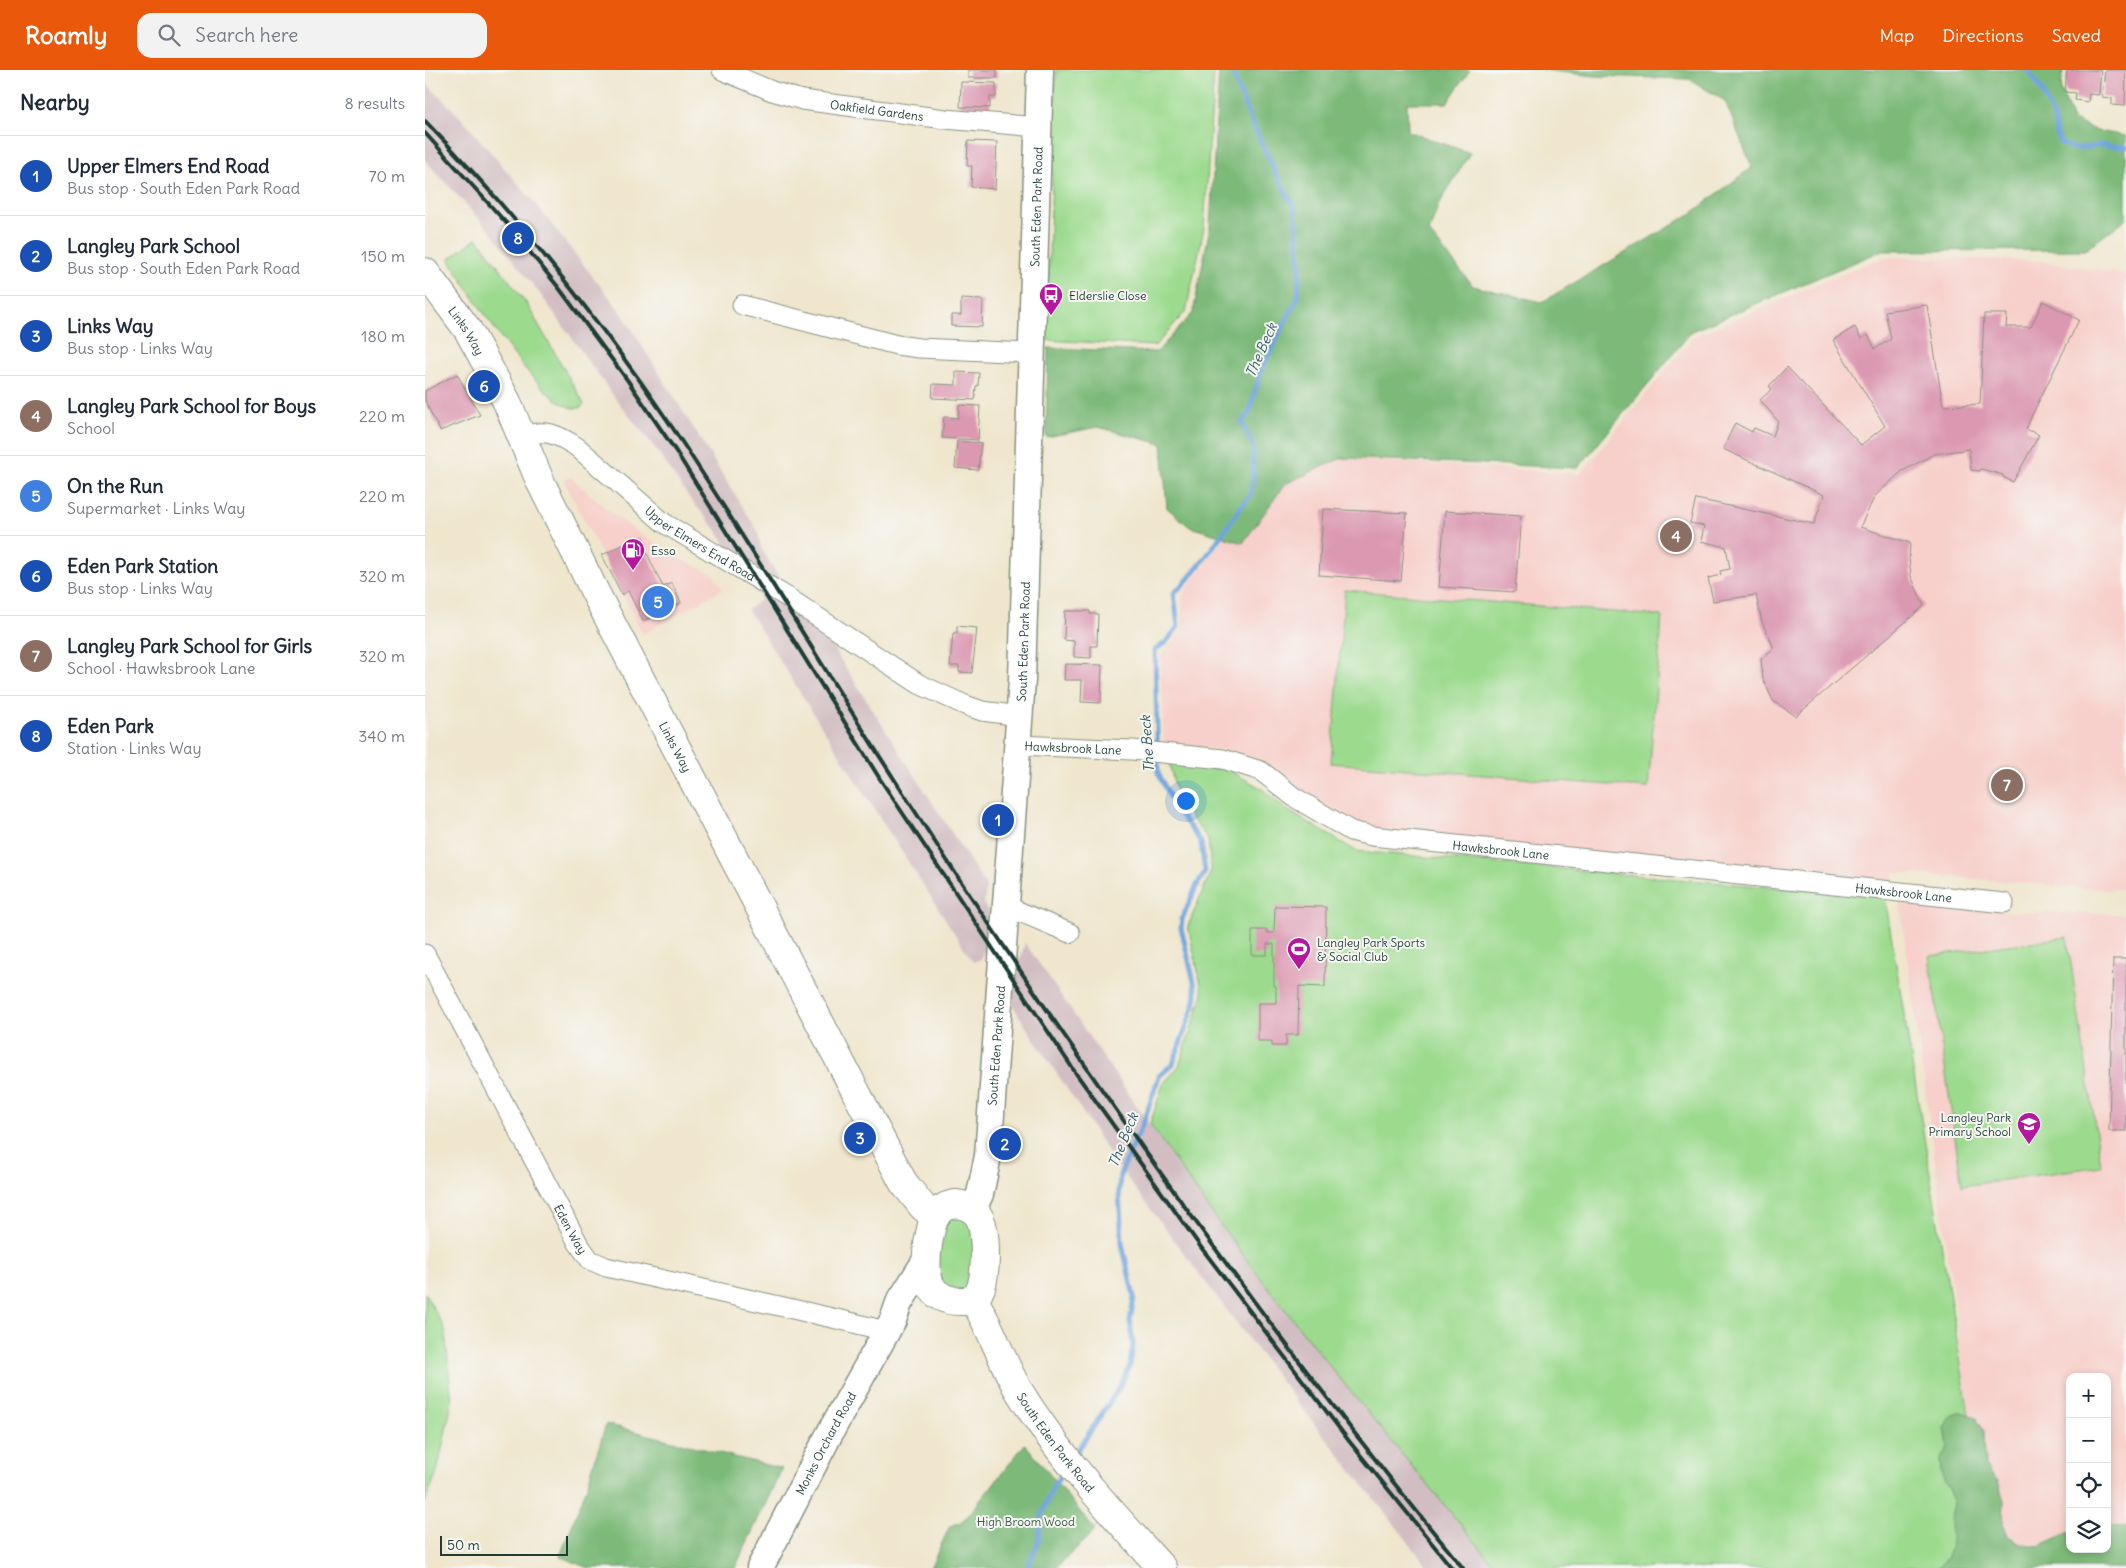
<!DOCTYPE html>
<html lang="en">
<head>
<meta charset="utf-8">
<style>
	:root { --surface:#fff; --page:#f2f2f3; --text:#1f2937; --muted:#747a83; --line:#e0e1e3; --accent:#ea580c }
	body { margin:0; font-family:Delius,sans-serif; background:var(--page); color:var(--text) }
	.controls { position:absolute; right:15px; bottom:15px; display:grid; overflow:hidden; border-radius:10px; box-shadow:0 2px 8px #0003 }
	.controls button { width:45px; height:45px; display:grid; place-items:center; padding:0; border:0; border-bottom:1px solid var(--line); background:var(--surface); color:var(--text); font:25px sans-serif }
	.scale { position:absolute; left:15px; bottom:12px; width:128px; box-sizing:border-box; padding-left:5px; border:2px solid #1f3d34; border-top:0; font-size:14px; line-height:18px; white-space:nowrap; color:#1f3d34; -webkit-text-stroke:4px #f6f6f2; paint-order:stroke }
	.you { position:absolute; left:760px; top:730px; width:18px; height:18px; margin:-12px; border:4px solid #fff; border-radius:50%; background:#1a73e8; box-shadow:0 0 0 8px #1a73e833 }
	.badge { display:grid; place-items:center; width:32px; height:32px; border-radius:50%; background:var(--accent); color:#fff; font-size:16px; font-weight:700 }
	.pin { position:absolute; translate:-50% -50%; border:2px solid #fff; box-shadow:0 1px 5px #0006 }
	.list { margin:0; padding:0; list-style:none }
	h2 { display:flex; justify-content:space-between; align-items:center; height:65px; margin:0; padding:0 20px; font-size:21px }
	h2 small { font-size:16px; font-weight:400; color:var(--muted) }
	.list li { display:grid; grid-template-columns:32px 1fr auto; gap:15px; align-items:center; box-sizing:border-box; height:80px; padding:0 20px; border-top:1px solid var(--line) }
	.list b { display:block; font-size:19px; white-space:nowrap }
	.list p { margin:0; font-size:16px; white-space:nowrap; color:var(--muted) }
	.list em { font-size:16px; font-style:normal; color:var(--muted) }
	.icon { flex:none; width:28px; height:28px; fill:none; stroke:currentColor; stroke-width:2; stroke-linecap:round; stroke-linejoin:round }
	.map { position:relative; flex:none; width:1701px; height:1498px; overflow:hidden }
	header { display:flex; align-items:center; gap:30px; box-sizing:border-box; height:70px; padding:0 25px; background:var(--accent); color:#fff }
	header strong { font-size:24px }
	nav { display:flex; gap:28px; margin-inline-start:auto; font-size:18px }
	.search { width:350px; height:45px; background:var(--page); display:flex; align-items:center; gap:12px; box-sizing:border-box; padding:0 18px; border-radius:15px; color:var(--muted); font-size:19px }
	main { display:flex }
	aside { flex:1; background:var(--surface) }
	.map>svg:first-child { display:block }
	.built { fill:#f7d0cb }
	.industrial { fill:#d2bec2 }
	.green { fill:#9cda8e; stroke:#5e8c61 }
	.forest { fill:#7dba79; stroke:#4e7c56 }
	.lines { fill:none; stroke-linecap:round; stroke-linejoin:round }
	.stream { stroke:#71a4dd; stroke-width:5 }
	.building { fill:#db98b1 }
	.street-casing { stroke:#879280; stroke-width:21 }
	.secondary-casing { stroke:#879280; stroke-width:29 }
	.primary-casing { stroke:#879280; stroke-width:30 }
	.street { stroke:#fff; stroke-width:19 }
	.secondary { stroke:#fff; stroke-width:26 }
	.primary { stroke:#fff; stroke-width:28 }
	.rail { stroke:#1f3d34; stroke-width:4 }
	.labels { text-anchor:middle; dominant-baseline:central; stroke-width:4; stroke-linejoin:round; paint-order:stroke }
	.street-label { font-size:12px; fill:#1f3d34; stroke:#f6f6f2 }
	.poi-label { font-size:12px; fill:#1f3d34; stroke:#f6f6f2; text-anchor:start }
	.park-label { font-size:12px; fill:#385c46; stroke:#f6f6f2 }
	.water-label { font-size:14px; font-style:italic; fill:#385c67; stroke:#f6f6f2 }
</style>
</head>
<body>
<header>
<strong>Roamly</strong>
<div class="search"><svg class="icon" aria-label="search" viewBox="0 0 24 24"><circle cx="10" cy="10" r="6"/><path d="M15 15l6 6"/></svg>Search here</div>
<nav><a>Map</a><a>Directions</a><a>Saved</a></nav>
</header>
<main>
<aside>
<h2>Nearby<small>8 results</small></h2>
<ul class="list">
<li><span class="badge" style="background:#1a4fb4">1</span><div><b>Upper Elmers End Road</b><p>Bus stop · South Eden Park Road</p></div><em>70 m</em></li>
<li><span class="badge" style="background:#1a4fb4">2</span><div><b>Langley Park School</b><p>Bus stop · South Eden Park Road</p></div><em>150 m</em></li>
<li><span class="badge" style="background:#1a4fb4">3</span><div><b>Links Way</b><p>Bus stop · Links Way</p></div><em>180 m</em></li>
<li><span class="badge" style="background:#8d6e63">4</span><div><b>Langley Park School for Boys</b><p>School</p></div><em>220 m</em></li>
<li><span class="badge" style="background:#3f7fe0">5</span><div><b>On the Run</b><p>Supermarket · Links Way</p></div><em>220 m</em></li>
<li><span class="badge" style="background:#1a4fb4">6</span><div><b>Eden Park Station</b><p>Bus stop · Links Way</p></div><em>320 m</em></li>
<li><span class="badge" style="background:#8d6e63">7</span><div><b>Langley Park School for Girls</b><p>School · Hawksbrook Lane</p></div><em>320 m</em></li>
<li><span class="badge" style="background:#1a4fb4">8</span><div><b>Eden Park</b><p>Station · Links Way</p></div><em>340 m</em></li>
</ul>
</aside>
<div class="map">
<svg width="1701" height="1498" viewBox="0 0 1701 1498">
	<rect width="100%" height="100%" fill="#f6f6f2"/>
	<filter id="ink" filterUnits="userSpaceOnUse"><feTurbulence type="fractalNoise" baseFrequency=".02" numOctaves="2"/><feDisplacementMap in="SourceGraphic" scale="10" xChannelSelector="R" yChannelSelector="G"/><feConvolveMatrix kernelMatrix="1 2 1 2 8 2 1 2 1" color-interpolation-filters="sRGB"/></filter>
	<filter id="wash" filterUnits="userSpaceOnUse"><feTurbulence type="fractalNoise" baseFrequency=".0096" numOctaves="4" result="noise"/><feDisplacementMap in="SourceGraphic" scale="20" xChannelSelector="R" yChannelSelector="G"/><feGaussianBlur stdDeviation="1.12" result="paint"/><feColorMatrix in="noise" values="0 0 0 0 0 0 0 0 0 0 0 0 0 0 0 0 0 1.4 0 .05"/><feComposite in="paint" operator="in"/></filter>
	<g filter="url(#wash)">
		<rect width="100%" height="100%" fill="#efe6cd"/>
		<path class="built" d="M 1459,187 L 1614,191 L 1701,204 L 1701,818 L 1683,820 L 1468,802 L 1469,825 L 928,755 L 798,680 L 739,673 L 735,586 L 757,561 L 757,525 L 832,424 L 836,383 L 1155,404 L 1269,266 Z
			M 146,407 L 185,442 L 221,468 L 259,491 L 288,504 L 298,519 L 218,564 L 139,411 Z
			M 1474,827 L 1584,842 L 1701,844 L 1701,1469 L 1682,1472 L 1682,1307 L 1645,1307 L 1645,1477 L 1564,1488 Z"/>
		<path class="industrial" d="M 0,12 L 35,47 L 107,130 L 196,242 L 332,460 L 336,478 L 379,547 L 397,561 L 561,816 L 559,835 L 595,890 L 600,873 L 759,1105 L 826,1195 L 984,1392 L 1072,1498 L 1004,1498 L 854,1309 L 693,1096 L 592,943 L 586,931 L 587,923 L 558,880 L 556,889 L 548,892 L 435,717 L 323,540 L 336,529 L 290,458 L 266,430 L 230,378 L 190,328 L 116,225 L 65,161 L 0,90 Z"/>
		<path class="green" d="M 631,0 L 789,0 L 779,158 L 761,241 L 730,276 L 621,270 Z
			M 52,168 L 101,233 L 159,334 L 157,337 C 124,353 40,214 24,189 Z
			M 920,520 L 1237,546 L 1223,718 L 906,693 Z
			M 744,692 L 803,700 L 836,718 L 862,740 L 931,781 L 1460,827 L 1569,1498 L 1072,1498 C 952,1354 829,1210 725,1054 L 738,1014 L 754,996 L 778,924 L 763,856 L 786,801 L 783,769 L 753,731 Z
			M 1642,867 L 1676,1096 L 1537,1116 L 1504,886 Z
			M 526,1145 L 547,1150 L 551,1207 L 535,1223 L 516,1211 L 514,1197 L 516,1162 Z
			M 0,1223 L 20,1259 L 27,1332 L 12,1402 L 0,1433 Z"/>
		<path class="forest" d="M 794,0 L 1045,0 L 1022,33 L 982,33 L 983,61 L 1045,83 L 1013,136 L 1004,162 L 1048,216 L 1117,232 L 1267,143 L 1327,97 L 1300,31 L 1264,9 L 1170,6 L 1117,0 L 1638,0 L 1636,20 L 1648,50 L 1672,61 L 1701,66 L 1701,149 L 1660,180 L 1456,181 L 1267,261 L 1153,398 L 917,388 L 860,414 L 818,473 L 765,457 L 742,438 L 737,374 L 673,357 L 621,367 L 623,278 L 732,282 L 768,243 L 785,157 Z
			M 1537,1342 L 1551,1347 L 1559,1360 L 1560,1396 L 1573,1411 L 1579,1431 L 1578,1453 L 1583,1466 L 1597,1474 L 1614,1476 L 1645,1462 L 1645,1479 L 1682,1479 L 1682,1456 L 1701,1457 L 1701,1498 L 1512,1498 C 1535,1480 1521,1458 1529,1433 L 1516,1403 L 1515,1390 L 1523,1377 L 1520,1358 L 1526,1346 Z
			M 181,1354 L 357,1399 L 310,1498 L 163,1498 L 135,1486 L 161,1419 Z
			M 600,1374 L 670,1460 L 631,1498 L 505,1498 L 525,1456 L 534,1453 L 543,1446 Z"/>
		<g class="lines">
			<path class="stream" d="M 1603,0 L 1616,19 L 1629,48 L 1631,63 L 1636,73 L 1646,78 L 1659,78 L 1675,75 L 1701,77
				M 649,1386 L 694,1318 L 705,1295 L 708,1275 L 705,1251 L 709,1227 L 697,1174 L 694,1121 L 695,1105 L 719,1051 L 734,1006 L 748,994 L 769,935 L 771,925 L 769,912 L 756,858 L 757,849 L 771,817 L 780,802 L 776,772 L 751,739 L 733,703 L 730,580 L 741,572 L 753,557 L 749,523 C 779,496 800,457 825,425 L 828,413 L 828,375 L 817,353 L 824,343 L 836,301 L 873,227 L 875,198 L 870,138 L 854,110 L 824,46 L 808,4 L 809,0
				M 602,1498 L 613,1472 L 617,1444 L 628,1417 L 640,1399"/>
		</g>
		<g id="blocks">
			<path class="building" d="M 543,0 L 572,0 L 572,8 L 543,8 Z
				M 1642,0 L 1676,0 L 1674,25 L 1664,24 L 1663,32 L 1650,30 L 1651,23 L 1640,22 Z
				M 1680,0 L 1701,0 L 1700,36 L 1687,35 L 1687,28 L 1677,27 Z
				M 536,12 L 571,13 L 571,27 L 565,27 L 565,38 L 535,37 Z
				M 543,71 L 572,72 L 570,119 L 546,117 L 547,96 L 542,96 Z
				M 536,229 L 558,230 L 557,257 L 526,256 L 526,245 L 536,245 Z
				M 1618,231 L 1654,250 L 1606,347 L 1601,359 L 1614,365 L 1588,412 L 1578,407 L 1578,405 L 1556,399 L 1555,401 L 1546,400 L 1544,379 L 1509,384 L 1476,402 L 1450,426 L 1435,457 L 1485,473 L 1484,489 L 1486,506 L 1499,536 L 1371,646 L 1348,631 L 1338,609 L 1336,589 L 1349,578 L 1337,552 L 1331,525 L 1288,531 L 1283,508 L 1296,505 L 1295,501 L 1305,499 L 1301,477 L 1276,471 L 1279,456 L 1265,453 L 1271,429 L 1389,454 L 1399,425 L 1298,379 L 1310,353 L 1327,362 L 1329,358 L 1348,366 L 1353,351 L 1335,330 L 1347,319 L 1344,316 L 1362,297 L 1436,375 L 1460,356 L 1408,270 L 1430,257 L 1436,269 L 1443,265 L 1450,279 L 1466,269 L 1460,241 L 1502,235 L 1518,336 L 1555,334 L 1559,244 L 1582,244 L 1581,257 L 1606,257 Z
				M 531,302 L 554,303 L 553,316 L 551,316 L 550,330 L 507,328 L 508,314 L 531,315 Z
				M 32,304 L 55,345 L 15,361 L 0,331 L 0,321 Z
				M 534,335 L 555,336 L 553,370 L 517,368 L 519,347 L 533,348 Z
				M 532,371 L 556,373 L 553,400 L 530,398 Z
				M 898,439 L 982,443 L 976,511 L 894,505 Z
				M 1020,441 L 1096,446 L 1090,522 L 1014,517 Z
				M 214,467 L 238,517 L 247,513 L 256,533 L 218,551 L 203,521 L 197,525 L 177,485 Z
				M 640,541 L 665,541 L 665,544 L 673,544 L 672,576 L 666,576 L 666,588 L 649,587 L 649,571 L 639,570 Z
				M 532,556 L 552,558 L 547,603 L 534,602 L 534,596 L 525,596 L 528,563 L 532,563 Z
				M 640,594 L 677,595 L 676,633 L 656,632 L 657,610 L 639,610 Z
				M 850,836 L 901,837 L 900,917 L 874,916 L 873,965 L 861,965 L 861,976 L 847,976 L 847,971 L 833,971 L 833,933 L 851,933 L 851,916 L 849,916 L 849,874 L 842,874 L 842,885 L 827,885 L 827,860 L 842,860 L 842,863 L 849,863 Z
				M 1688,889 L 1701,889 L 1701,1061 L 1684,1061 Z"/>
		</g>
	</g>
	<g filter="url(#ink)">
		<use href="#blocks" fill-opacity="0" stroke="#879280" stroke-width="1"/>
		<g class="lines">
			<g class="street-casing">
				<g id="street">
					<path id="s1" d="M 297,0 L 347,21 L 377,30 L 520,49 L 613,57"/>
					<path d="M 317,235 L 472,275 L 494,278 L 606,283"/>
					<path id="s2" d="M 97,367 C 120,358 132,364 152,377 L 239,453 L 362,527 L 494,614 L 540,635 L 557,641 L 595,646"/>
					<path id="s3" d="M 593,675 L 707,680 L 798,689 L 836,701 L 869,727 L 926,761 L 947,766 L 1579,833"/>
					<path d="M 581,836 L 645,863"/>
					<path id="s4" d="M 0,884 L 153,1173 L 165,1190 L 181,1197 L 425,1252 L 460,1261"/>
				</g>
			</g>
			<g class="secondary-casing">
				<g id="secondary">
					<path id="s5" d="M 548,1139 L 555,1124 L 563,1086 L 597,610 L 615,0"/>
					<path id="s6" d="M 335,1498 L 407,1359 L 468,1250 L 474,1233 L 501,1190"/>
				</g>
			</g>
			<g class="primary-casing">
				<g id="primary">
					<path id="s7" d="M 0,202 L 43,260 L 66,302 L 82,332 L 115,411 L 171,524 L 478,1112 L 498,1137 L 510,1147"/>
					<path d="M 531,1134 C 540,1135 549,1138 554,1147 C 562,1160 562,1208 554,1222 C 551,1229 545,1231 538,1231 C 500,1232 499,1203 503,1174 C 505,1165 506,1152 512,1144 C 517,1137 523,1135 531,1134 Z"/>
					<path id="s8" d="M 548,1229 C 567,1258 576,1291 594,1321 C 634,1386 686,1442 737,1498"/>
				</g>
			</g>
			<use href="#street" class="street"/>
			<use href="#secondary" class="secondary"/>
			<use href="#primary" class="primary"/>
			<path class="rail" d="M 0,51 C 91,145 174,249 247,357 C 329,479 402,606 482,729 C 654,995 836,1254 1038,1498
				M 0,63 L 83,155 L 134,218 L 203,311 L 252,383 L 455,709 L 650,1002 L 775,1176 L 924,1371 L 1027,1498"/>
		</g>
	</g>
	<defs>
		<g id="bus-pin" transform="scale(1.25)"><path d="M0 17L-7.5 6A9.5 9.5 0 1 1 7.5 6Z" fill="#b5179e" stroke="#f6f6f2"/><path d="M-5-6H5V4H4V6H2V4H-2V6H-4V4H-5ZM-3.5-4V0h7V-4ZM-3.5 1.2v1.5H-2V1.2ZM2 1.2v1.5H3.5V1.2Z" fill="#fff"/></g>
		<g id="fuel-pin" transform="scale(1.25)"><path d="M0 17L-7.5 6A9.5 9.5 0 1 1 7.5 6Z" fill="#b5179e" stroke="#f6f6f2"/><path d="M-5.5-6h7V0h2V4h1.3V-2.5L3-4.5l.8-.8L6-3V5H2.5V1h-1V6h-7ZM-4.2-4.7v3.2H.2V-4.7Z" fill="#fff"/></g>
		<g id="stadium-pin" transform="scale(1.25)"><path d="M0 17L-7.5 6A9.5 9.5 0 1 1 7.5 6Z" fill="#b5179e" stroke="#f6f6f2"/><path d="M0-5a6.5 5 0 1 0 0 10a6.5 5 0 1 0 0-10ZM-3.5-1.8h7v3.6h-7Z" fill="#fff"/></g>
		<g id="school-pin" transform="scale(1.25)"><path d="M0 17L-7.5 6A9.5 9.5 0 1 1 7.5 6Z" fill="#b5179e" stroke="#f6f6f2"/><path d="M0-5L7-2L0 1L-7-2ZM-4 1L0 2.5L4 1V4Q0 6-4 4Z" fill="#fff"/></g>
	</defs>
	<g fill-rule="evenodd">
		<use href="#bus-pin" x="626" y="225"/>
		<use href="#fuel-pin" x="208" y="480"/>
		<use href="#stadium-pin" x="874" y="879"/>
		<use href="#school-pin" x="1604" y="1054"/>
	</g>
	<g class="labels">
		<g class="street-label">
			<text stroke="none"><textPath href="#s1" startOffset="161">Oakfield Gardens</textPath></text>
			<text stroke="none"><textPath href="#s5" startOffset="1006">South Eden Park Road</textPath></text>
			<text stroke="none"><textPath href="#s7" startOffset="72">Links Way</textPath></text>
			<text stroke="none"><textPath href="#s2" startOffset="216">Upper Elmers End Road</textPath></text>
			<text stroke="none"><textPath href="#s5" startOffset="571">South Eden Park Road</textPath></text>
			<text stroke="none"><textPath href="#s7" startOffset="538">Links Way</textPath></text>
			<text stroke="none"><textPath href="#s3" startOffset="55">Hawksbrook Lane</textPath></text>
			<text stroke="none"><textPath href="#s3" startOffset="505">Hawksbrook Lane</textPath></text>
			<text stroke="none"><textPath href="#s3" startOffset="910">Hawksbrook Lane</textPath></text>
			<text stroke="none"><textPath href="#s5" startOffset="166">South Eden Park Road</textPath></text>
			<text stroke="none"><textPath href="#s4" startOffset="311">Eden Way</textPath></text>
			<text stroke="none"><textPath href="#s8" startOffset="166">South Eden Park Road</textPath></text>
			<text stroke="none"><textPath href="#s6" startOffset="141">Monks Orchard Road</textPath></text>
		</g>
		<g class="poi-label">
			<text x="644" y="225">Elderslie Close</text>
			<text x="226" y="480">Esso</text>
			<text x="892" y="872">Langley Park Sports<tspan x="892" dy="14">&amp; Social Club</tspan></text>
			<text x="1586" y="1047" text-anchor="end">Langley Park<tspan x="1586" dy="14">Primary School</tspan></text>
		</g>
		<g class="park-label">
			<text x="601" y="1451">High Broom Wood</text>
		</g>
		<g class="water-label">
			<text transform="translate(836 280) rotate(-66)">The Beck</text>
			<text transform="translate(722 674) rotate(-94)">The Beck</text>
			<text transform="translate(698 1070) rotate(-68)">The Beck</text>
		</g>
	</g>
</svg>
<div class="controls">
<button>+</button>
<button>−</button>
<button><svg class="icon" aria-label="locate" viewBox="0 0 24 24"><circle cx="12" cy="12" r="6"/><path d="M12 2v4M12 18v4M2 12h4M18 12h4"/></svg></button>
<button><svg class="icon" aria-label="layers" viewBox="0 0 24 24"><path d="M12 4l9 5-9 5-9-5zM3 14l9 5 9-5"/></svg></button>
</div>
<div class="scale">50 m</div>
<div class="you"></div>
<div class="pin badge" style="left:573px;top:750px;background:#1a4fb4">1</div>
<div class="pin badge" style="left:580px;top:1074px;background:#1a4fb4">2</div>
<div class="pin badge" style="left:435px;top:1068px;background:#1a4fb4">3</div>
<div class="pin badge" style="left:1251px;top:466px;background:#8d6e63">4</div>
<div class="pin badge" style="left:233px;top:532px;background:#3f7fe0">5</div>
<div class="pin badge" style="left:59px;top:316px;background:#1a4fb4">6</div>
<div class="pin badge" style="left:1582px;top:715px;background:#8d6e63">7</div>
<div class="pin badge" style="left:93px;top:168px;background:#1a4fb4">8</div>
</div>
</main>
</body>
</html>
